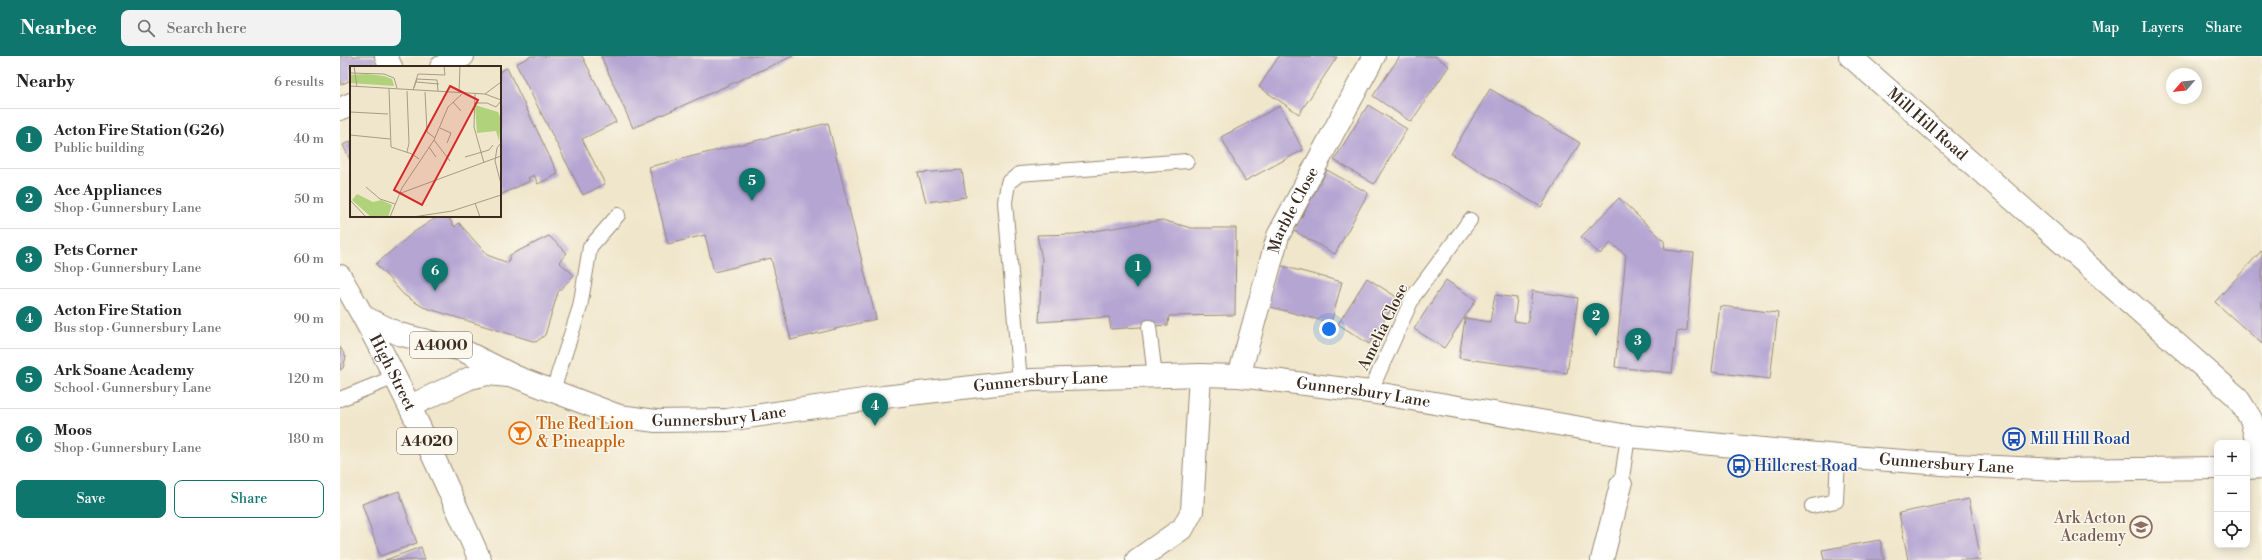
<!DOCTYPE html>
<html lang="en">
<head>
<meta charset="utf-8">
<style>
	:root { --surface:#fff; --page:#f2f2f2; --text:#222; --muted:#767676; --line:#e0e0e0; --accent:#0f766e }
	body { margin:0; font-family:"Libre Bodoni",serif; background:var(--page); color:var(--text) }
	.controls { position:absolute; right:12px; bottom:12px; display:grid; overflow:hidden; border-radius:8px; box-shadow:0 2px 10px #0003 }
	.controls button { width:36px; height:36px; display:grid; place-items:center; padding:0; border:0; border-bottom:1px solid var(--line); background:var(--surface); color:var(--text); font:20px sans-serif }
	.compass { position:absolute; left:1826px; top:12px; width:36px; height:36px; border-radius:50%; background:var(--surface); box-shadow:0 2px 10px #0003; rotate:242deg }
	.you { position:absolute; left:989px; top:273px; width:14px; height:14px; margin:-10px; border:3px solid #fff; border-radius:50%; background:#1a73e8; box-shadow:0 0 0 6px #1a73e833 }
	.badge { display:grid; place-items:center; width:26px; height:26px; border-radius:50%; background:var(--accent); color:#fff; font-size:13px; font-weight:700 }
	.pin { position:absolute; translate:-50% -33px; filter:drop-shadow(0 1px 2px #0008) }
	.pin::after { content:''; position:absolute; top:21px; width:14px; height:12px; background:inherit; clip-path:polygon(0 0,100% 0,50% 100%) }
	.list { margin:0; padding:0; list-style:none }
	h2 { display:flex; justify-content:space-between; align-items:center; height:52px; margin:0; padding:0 16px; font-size:17px }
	h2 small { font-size:13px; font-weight:400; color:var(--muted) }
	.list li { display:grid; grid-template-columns:26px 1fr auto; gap:12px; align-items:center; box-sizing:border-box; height:60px; padding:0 16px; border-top:1px solid var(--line) }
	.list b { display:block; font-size:15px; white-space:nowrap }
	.list p { margin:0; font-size:13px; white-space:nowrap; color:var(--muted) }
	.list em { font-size:13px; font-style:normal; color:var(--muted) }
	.actions { display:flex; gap:8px; padding:12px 16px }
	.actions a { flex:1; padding:9px 0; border:1px solid var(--accent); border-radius:8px; text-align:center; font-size:14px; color:var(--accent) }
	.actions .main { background:var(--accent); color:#fff }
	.icon { flex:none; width:22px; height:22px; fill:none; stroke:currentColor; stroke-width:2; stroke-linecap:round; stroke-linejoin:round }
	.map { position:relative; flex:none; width:1922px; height:504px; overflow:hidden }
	header { display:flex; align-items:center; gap:24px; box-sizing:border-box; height:56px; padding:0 20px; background:var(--accent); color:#fff }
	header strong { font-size:19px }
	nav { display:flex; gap:22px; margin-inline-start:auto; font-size:14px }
	.search { width:280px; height:36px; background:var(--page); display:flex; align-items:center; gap:10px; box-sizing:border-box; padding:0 14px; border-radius:8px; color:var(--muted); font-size:15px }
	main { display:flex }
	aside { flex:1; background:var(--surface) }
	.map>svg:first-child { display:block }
	.building { fill:#b5a5d3 }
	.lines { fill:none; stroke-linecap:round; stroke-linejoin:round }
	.lane-casing { stroke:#968874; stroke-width:16 }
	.street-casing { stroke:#968874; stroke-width:24 }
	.primary-casing { stroke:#968874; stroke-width:24 }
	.lane { stroke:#fff; stroke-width:14 }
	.street { stroke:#fff; stroke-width:22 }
	.primary { stroke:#fff; stroke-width:22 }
	.labels { text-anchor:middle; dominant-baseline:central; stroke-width:3; stroke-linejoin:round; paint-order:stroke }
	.shield { fill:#fbf7ec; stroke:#75685c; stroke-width:1 }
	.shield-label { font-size:15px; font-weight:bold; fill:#3b2a1e }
	.street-label { font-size:16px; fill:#3b2a1e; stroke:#fbf7ec }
	.food-label { font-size:16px; fill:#c56008; stroke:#fbf7ec; text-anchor:start }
	.transit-label { font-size:16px; fill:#164399; stroke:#fbf7ec; text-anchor:start }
	.education-label { font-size:16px; fill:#785e54; stroke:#fbf7ec; text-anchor:end }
	.inset-road { fill:none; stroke:#a89b86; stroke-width:1 }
	.view { fill:#d62828; fill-opacity:0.15; stroke:#d62828; stroke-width:2 }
	.inset-edge { fill:none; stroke:#3b2a1e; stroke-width:2 }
</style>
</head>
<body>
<header>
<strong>Nearbee</strong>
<div class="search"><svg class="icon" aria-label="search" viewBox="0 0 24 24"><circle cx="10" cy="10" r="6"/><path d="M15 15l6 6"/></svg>Search here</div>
<nav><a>Map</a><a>Layers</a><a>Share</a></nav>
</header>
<main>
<aside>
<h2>Nearby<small>6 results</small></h2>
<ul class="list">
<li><span class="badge">1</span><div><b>Acton Fire Station (G26)</b><p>Public building</p></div><em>40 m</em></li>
<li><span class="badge">2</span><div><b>Ace Appliances</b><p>Shop · Gunnersbury Lane</p></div><em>50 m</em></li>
<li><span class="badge">3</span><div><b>Pets Corner</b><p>Shop · Gunnersbury Lane</p></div><em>60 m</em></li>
<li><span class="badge">4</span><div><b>Acton Fire Station</b><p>Bus stop · Gunnersbury Lane</p></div><em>90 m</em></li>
<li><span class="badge">5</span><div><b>Ark Soane Academy</b><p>School · Gunnersbury Lane</p></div><em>120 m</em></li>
<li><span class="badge">6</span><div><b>Moos</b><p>Shop · Gunnersbury Lane</p></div><em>180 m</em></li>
</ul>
<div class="actions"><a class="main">Save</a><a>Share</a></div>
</aside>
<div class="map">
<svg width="1922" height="504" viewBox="0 0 1922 504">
	<rect width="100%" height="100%" fill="#fbf7ec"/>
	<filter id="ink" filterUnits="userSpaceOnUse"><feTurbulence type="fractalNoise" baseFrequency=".025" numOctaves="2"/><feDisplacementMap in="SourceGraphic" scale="8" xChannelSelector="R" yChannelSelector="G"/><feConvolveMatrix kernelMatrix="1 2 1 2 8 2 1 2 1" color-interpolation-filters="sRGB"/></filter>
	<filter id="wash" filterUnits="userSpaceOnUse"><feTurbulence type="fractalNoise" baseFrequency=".012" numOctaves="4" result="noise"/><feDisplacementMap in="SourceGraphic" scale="16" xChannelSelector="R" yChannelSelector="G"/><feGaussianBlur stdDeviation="0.9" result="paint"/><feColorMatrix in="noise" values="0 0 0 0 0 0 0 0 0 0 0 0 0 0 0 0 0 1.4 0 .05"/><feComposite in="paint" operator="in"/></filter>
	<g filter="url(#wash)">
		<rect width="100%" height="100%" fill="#f0e6cb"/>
		<g id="blocks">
			<path class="building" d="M 0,0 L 34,0 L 39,11 L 11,11 L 11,24 L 0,29 Z
				M 191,0 L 242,0 L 276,66 L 242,83 L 265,128 L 243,139 L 176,8 Z
				M 261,0 L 453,0 L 293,72 Z
				M 939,0 L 997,1 L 959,58 L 919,31 Z
				M 1060,0 L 1095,0 L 1109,10 L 1071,66 L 1033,40 Z
				M 167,12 L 218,118 L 198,128 L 194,119 L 188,122 L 190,125 L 160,139 L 160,15 Z
				M 1150,33 L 1240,87 L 1201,151 L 1111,98 Z
				M 1028,49 L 1067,73 L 1034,128 L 994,104 Z
				M 940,50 L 963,94 L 905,125 L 881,81 Z
				M 488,67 L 536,263 L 451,284 L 431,202 L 374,216 L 365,179 L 328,188 L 309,111 Z
				M 11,85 L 11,106 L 3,89 Z
				M 622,114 L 626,141 L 586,146 L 578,117 Z
				M 987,114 L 1028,137 L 995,198 L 954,175 Z
				M 1279,142 L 1324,185 L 1325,194 L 1354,197 L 1347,274 L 1337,276 L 1332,317 L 1275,311 L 1286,199 L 1271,187 L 1260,198 L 1241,181 Z
				M 99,160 L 107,160 L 115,171 L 119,167 L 147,199 L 168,207 L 170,199 L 209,180 L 227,197 L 219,206 L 234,219 L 218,236 L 205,279 L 196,286 L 83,251 L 64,239 L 36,208 L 74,176 Z
				M 822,164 L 851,172 L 896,172 L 895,259 L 829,260 L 828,269 L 771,273 L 769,261 L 699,266 L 702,203 L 697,179 L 736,178 Z
				M 1922,194 L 1922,288 L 1875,246 Z
				M 938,209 L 1002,226 L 991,267 L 927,250 Z
				M 1027,222 L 1058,242 L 1029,288 L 998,268 Z
				M 1106,224 L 1136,244 L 1104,292 L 1074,273 Z
				M 1192,235 L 1238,242 L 1227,317 L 1119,302 L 1125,262 L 1150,266 L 1155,239 L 1177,242 L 1174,265 L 1188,267 Z
				M 1380,250 L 1438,257 L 1430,323 L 1372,316 Z
				M 0,291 L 6,301 L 3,312 L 0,314 Z
				M 59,435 L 77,487 L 40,500 L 22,448 Z
				M 1629,443 L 1641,504 L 1568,504 L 1559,457 Z
				M 1540,484 L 1544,504 L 1484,504 L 1482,494 Z
				M 81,491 L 85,504 L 45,504 Z"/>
		</g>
	</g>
	<g filter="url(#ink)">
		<use href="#blocks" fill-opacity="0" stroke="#968874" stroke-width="1"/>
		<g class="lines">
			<g class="lane-casing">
				<path id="lane" d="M 809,271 L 815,320
					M 680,326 L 665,146 L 668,127 L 679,118 L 847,105
					M 213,334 L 240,251 L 250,191 L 278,159
					M 1030,336 L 1073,241 L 1130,164
					M 0,343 L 55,321
					M 1281,429 L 1288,380
					M 1472,450 L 1496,445 L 1498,400"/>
			</g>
			<g class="street-casing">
				<g id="street">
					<path d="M 46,0 L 51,11"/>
					<path id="s1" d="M 1510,0 L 1897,341 L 1911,363 L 1922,409"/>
					<path d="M 101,11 L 123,0"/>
					<path d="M 0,53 L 11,48"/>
					<path id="s2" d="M 899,320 L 938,180 L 1034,0"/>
					<path d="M 797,504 L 843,472 L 852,455 L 860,319"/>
					<path d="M 1262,504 L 1281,429"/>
				</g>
			</g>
			<g class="primary-casing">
				<g id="primary">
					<path id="s3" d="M 0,220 C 54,311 97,407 140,504"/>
					<path id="s4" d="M 24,261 L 59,278 L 122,294 L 176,321 L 279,360 L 316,365 L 387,364 L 544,341 L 692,324 L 860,319 L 899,320 L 1030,336 L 1288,380 L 1498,400 L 1615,409 L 1720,414 L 1877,412"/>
					<path d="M 70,350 L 130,322 L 147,318 L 169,320"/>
					<path d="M 1907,412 L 1922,411"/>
				</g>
			</g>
			<use href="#lane" class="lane"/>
			<use href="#street" class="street"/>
			<use href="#primary" class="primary"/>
		</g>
	</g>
	<defs>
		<g id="bar-ring" transform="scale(1.15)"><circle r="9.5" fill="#fbf7ec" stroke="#e8710a" stroke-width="1.5"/><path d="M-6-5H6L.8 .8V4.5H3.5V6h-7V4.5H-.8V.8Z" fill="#e8710a"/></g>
		<g id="bus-ring" transform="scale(1.15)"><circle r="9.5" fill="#fbf7ec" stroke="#1a4fb4" stroke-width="1.5"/><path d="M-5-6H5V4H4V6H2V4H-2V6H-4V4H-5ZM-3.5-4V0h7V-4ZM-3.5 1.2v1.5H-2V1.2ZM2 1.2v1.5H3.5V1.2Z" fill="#1a4fb4"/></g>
		<g id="school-ring" transform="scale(1.15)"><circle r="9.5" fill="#fbf7ec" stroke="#8d6e63" stroke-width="1.5"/><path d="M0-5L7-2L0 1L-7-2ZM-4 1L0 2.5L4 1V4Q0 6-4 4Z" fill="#8d6e63"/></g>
	</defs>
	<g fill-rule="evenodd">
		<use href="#bar-ring" x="180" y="377"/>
		<use href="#bus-ring" x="1674" y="383"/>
		<use href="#bus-ring" x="1399" y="410"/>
		<use href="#school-ring" x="1801" y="471"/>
	</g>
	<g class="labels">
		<g class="shield">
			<rect x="70" y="276" width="62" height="26" rx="3"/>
			<rect x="57" y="372" width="60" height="26" rx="3"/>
		</g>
		<g class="shield-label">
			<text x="101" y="289">A4000</text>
			<text x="87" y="385">A4020</text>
		</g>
		<g class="street-label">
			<text stroke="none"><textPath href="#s1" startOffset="103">Mill Hill Road</textPath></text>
			<text stroke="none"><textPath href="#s2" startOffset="175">Marble Close</textPath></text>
			<text transform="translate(1043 271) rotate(-64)">Amelia Close</text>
			<text stroke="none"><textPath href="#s3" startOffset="110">High Street</textPath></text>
			<text stroke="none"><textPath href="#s4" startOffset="699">Gunnersbury Lane</textPath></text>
			<text stroke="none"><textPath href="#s4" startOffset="1023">Gunnersbury Lane</textPath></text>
			<text stroke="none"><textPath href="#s4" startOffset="375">Gunnersbury Lane</textPath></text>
			<text stroke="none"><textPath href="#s4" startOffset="1611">Gunnersbury Lane</textPath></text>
		</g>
		<g class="food-label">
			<text x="196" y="368">The Red Lion<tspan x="196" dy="18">&amp; Pineapple</tspan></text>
		</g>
		<g class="transit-label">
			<text x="1690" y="383">Mill Hill Road</text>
			<text x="1414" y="410">Hillcrest Road</text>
		</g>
		<g class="education-label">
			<text x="1786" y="462">Ark Acton<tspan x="1786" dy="18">Academy</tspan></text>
		</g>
	</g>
	<g transform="translate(10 10)">
		<rect width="151" height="151" fill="#f0e6cb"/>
		<path d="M 16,8 L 34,10 L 42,13 L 44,20 L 0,17 L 0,9 ZM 125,39 L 148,46 L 151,53 L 149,75 L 146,65 L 127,67 ZM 7,128 L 23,136 L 31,134 L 42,139 L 38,151 L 21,151 L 2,134 Z" fill="#b0d27b"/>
		<path class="inset-road" d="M 4,0 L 7,21M 0,7 L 34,8 L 44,12 L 47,22M 66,16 L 89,18M 0,20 L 135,28 L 151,34M 64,22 L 67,13 L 87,14 L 88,25M 39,23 L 41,81 L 62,88 L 69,93M 63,24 L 68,8 L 95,9 L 94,0M 57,25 L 59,77 L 57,86M 75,26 L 77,66 L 85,72M 109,27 L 110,0M 125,28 L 124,61 L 134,97M 135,28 L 151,16M 103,36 L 111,45M 124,37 L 137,37 L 146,41 L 151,35M 0,46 L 38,48M 90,62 L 101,67 L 97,77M 0,69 L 40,73M 84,74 L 100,95M 151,77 L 147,82 L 145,95 L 151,118M 79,81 L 86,91M 115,91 L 139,84 L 143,79M 16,121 L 30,133 L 45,138M 51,127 L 151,90M 0,134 L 16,151M 125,137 L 130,151M 40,151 L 52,122 L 84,74 L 98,41 L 112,28M 63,151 L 102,145 L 151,129"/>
		<path class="view" d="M 100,20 L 128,34 L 72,139 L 44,124 Z"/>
		<rect width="151" height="151" class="inset-edge"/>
	</g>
</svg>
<div class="controls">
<button>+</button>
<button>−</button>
<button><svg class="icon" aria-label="locate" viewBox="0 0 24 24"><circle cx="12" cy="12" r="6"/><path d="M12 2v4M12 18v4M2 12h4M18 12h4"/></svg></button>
</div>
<svg class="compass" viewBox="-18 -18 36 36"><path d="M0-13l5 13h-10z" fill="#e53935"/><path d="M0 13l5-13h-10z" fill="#767676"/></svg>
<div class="you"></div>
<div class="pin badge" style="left:798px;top:231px">1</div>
<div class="pin badge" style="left:1256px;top:280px">2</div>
<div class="pin badge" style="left:1298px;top:305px">3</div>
<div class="pin badge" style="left:535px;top:370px">4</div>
<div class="pin badge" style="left:412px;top:145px">5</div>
<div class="pin badge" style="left:95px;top:235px">6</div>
</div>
</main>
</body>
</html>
